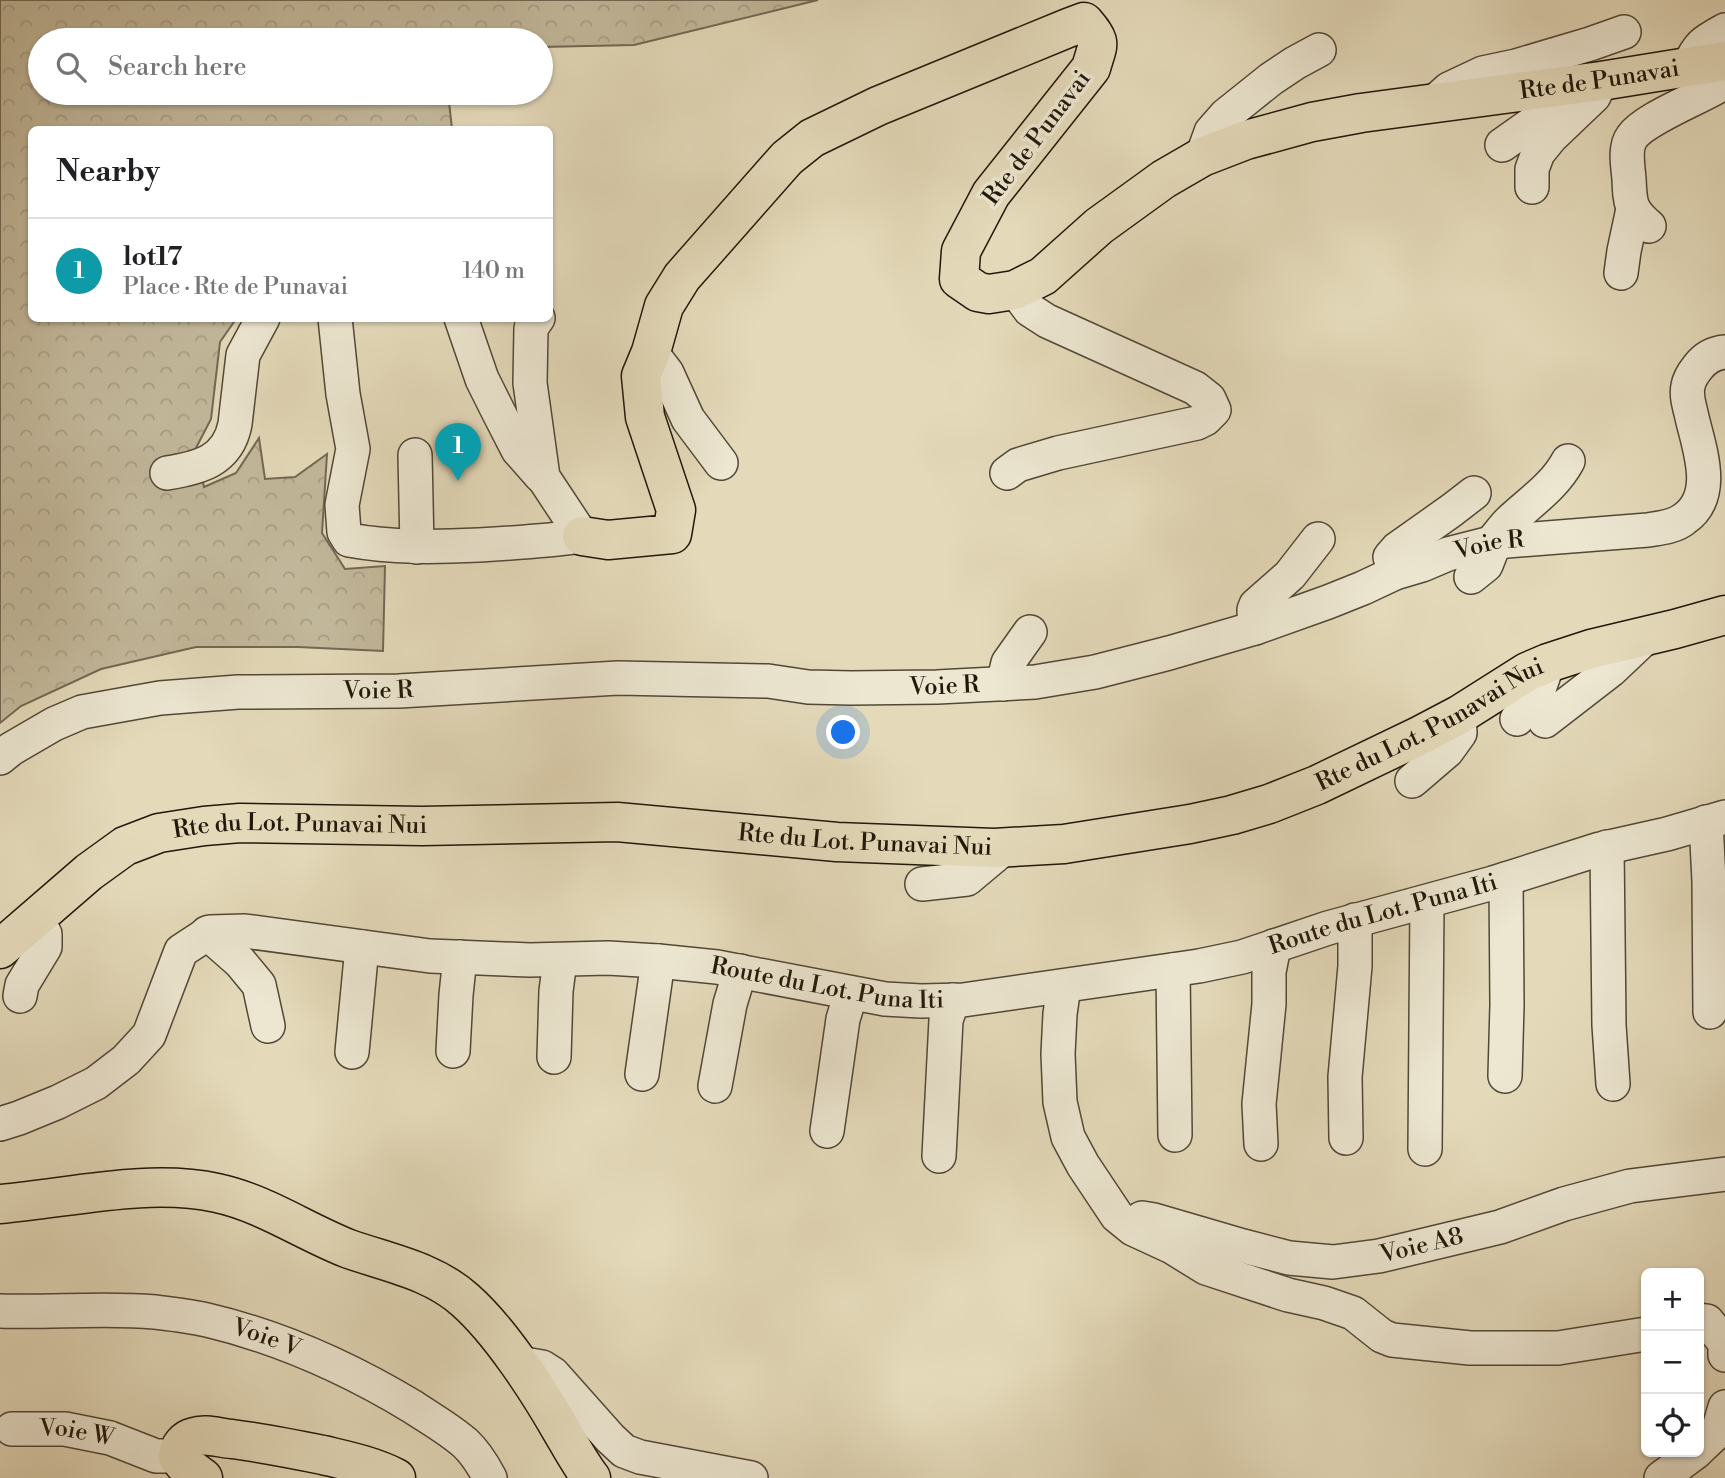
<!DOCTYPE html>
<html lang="en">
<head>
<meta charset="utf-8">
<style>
	:root { --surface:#fff; --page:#f2f2f2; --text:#202124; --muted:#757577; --line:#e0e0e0; --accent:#0f766e }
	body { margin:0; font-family:"Libre Bodoni",serif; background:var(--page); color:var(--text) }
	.controls { position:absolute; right:21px; bottom:21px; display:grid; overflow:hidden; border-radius:10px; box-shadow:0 2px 5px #0004 }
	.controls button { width:63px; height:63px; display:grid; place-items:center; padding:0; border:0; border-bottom:2px solid var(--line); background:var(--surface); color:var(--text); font:35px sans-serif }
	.you { position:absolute; left:844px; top:733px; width:24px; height:24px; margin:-18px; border:5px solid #fff; border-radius:50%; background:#1a73e8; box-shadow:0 0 0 10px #1a73e833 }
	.badge { display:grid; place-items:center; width:46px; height:46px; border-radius:50%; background:var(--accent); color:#fff; font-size:23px; font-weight:700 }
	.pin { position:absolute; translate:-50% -58px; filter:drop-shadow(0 2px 4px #0008) }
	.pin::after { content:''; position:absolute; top:37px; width:24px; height:21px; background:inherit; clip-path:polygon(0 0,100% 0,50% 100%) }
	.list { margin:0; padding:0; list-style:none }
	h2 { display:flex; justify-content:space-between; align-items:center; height:91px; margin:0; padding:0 28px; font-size:30px }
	h2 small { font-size:23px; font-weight:400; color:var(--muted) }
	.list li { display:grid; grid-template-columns:46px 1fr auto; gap:21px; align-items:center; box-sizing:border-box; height:105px; padding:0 28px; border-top:2px solid var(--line) }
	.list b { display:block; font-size:26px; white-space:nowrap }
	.list p { margin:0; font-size:23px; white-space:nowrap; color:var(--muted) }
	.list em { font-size:23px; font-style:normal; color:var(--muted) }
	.icon { flex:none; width:38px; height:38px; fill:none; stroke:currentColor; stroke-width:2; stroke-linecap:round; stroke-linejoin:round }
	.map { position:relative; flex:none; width:1725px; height:1478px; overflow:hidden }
	.search { position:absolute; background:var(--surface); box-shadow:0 2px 5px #0004; left:28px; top:28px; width:525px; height:77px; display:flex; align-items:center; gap:18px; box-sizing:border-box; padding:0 24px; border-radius:38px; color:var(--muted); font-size:26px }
	.panel { position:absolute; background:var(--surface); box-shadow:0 2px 5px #0004; left:28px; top:126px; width:525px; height:196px; border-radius:10px }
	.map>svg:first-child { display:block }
	.forest { fill:url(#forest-crowns); stroke:#726853; stroke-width:2 }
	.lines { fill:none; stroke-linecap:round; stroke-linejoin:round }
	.minor-casing { stroke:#524836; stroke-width:36 }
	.major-casing { stroke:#21180a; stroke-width:41 }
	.minor { stroke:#ede7d2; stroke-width:33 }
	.major { stroke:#e4daba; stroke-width:38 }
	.labels { text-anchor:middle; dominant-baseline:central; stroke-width:7; stroke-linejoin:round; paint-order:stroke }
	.street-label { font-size:24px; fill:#21180a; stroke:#ede7d2 }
</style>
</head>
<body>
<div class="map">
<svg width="1725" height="1478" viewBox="0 0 1725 1478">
	<defs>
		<pattern id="forest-crowns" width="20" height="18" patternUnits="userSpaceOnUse" patternTransform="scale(1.75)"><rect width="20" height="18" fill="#c3b99c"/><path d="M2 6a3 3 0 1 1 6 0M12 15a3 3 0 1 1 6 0" fill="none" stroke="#a79e85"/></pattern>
	</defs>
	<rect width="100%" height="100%" fill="#e4daba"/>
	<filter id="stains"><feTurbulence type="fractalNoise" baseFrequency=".00286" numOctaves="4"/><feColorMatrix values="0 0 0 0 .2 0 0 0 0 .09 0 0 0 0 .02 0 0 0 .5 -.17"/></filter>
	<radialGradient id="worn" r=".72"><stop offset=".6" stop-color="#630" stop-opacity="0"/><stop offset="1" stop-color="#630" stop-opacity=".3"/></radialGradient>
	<path class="forest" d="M 0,0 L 818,0 L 634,45 L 541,47 L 541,40 L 40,40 L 40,93 L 448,93 L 452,129 L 32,130 L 32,318 L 236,319 L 220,342 L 211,419 L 196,448 L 204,487 L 236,473 L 259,438 L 265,479 L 295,477 L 327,454 L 322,533 L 345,569 L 385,566 L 383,651 L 298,647 L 196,647 L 101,669 L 21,706 L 0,723 Z"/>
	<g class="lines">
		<g class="minor-casing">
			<g id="minor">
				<path d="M 1688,67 C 1699,44 1703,42 1725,30"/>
				<path d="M 1432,104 L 1449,89 L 1483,73 L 1516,66 L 1590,44 L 1624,32"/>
				<path d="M 1502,145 L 1557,106 L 1564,94"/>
				<path d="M 1202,157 L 1211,132 L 1226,115 L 1271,79 L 1295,63 L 1319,50"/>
				<path d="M 1532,187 L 1532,169 L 1538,153 L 1551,137 L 1594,96 L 1601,81"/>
				<path d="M 1649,226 C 1630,210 1630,203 1629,179 C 1628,166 1624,148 1632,137 C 1645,118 1703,97 1725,82"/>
				<path d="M 1621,273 L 1624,251 L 1633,209"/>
				<path d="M 335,318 L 343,394 L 353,449 L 342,505 L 344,532 L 349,540 C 393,548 436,547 479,545 C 514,543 548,541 582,536 L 543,477 L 530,383 L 531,328 L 538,318"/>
				<path d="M 461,318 L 482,379 L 499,413 L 518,450 L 541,476"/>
				<path d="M 651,352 L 667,373 L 688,419 L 721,463"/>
				<path d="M 415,455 L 417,547"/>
				<path d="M 167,473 C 199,468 228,461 235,424 L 243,355 L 263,318"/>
				<path d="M 1007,473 L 1018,465 L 1058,453 L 1197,423 L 1205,419 L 1214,410 L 1209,399 L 1195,388 L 1047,321 L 1030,310 L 1015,290"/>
				<path d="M 1490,544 C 1497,537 1502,529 1509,522 C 1530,502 1554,487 1568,461"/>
				<path d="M 1397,572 L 1390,557 L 1397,549 L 1452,510 L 1474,493"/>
				<path d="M 1471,577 L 1486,565 L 1495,542"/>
				<path d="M 1255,628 L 1254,610 L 1256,605 L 1290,575 L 1318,539"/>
				<path d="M 1003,684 L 1008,663 L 1030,632"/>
				<path d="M 1517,719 L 1539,689 L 1548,663"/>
				<path d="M 1545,721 L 1611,670 L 1647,636"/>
				<path id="s1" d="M 0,758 L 11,749 L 54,724 L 82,712 L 160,698 L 238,692 L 399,691 L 618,678 L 768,681 L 808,687 L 851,688 L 937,687 L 1035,682 L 1095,672 L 1169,653 L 1255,628 L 1328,602 L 1363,588 L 1395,573 L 1422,565 L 1448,554 L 1495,542 L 1648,530 C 1660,528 1674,527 1684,519 C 1719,495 1698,446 1691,413 C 1689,405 1686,395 1688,386 C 1689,380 1694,372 1698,367 C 1705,358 1714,353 1725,352"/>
				<path d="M 1412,781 L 1447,751 L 1460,733 L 1459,715"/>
				<path d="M 1706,822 L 1709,881 L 1710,1012"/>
				<path d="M 1607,847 L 1609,1025 L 1613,1084"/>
				<path d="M 922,884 L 967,879 L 1004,848"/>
				<path d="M 207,933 L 240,962 L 259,985 L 268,1026"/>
				<path d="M 1173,970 L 1175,1135"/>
				<path d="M 1064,986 L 1060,1014 L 1058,1054 L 1060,1102 L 1068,1137 L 1083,1165 L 1117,1216 L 1133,1229 L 1172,1247 L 1206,1268 L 1288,1295 L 1324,1303 L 1353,1313 L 1382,1336 L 1392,1340 L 1470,1348 L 1558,1348 L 1646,1334"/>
				<path d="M 20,996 L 22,985 L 45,947 L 45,934 L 35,919"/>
				<path d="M 453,1051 L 456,995 L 460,957"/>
				<path d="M 352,1052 L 362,947"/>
				<path d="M 554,1057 L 556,991 L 560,960"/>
				<path d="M 642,1074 L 658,961"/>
				<path d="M 1505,1076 L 1507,1005 L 1506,879"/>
				<path d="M 715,1086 L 730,1004 L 740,971"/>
				<path id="s2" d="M 0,1124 L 19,1118 L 58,1102 L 96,1083 L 126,1060 L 149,1035 L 181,951 L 210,932 L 245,931 L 430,956 L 530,960 L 608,958 L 658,961 L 717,967 L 885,999 L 921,1001 L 963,1000 L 1199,966 L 1242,957 L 1328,928 L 1493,883 L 1600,849 L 1667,834 L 1725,817"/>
				<path d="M 827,1131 L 843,1019 L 851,993"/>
				<path d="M 1346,1138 L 1345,1077 L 1355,966 L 1355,920"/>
				<path d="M 1261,1144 L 1259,1104 L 1269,1004 L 1269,972 L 1274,946"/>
				<path d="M 1425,1149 L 1427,902"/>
				<path d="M 939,1156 L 946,1020 L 953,1000"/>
				<path id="s3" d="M 1142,1218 L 1154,1220 L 1243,1246 L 1289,1258 L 1333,1262 L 1379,1256 L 1500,1227 L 1564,1204 L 1630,1186 L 1725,1174"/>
				<path id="s4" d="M 0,1311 C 51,1313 104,1307 155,1312 C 172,1314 190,1316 207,1320 C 279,1337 350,1369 413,1407 C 431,1419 449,1429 465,1443 C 476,1453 483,1465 490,1478"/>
				<path d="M 1699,1320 L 1707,1321 L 1725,1343 L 1725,1355"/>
				<path d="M 518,1363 L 542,1367 L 553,1374 L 610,1438 L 624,1451 L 640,1457 L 751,1478"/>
				<path id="s5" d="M 12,1429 L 65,1429 L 110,1438 L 156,1456 L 178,1456"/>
				<path d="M 1699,1449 L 1718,1431 L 1725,1407"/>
				<path d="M 1661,1478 L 1696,1452"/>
			</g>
		</g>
		<g class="major-casing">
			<g id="major">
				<path id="s6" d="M 582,536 L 608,540 L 672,534 L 676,510 L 645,417 L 641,376 L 651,352 L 664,306 L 682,277 L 787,158 L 812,138 L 878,106 L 1068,28 L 1084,22 C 1103,44 1098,42 1091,68 L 991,194 L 961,251 L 959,279 L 978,292 L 989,294 L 1015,290 L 1043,276 L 1099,226 L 1164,179 L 1202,157 L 1246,140 L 1312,122 L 1361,113 L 1601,81 L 1725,61"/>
				<path id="s7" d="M 0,949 L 89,872 L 125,846 L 159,833 L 204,826 L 240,823 L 422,826 L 617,822 L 837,842 L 994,848 L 1064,844 L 1190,824 L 1232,815 L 1269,804 L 1317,785 L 1421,735 L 1459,715 L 1527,672 L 1548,663 L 1591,649 L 1675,629 L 1725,615"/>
				<path d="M 0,1204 C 69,1198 149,1178 217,1193 C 264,1203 305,1232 349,1249 C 389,1263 433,1271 465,1300 C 500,1331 537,1388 560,1428 C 570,1445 579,1462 591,1478"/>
				<path d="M 203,1478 L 184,1464 L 178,1456 C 179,1447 185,1439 194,1437 C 205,1433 220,1438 232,1439 C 263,1443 293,1449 323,1455 C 348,1461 373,1466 396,1478"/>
			</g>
		</g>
		<use href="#minor" class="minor"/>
		<use href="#major" class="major"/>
	</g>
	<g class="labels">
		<g class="street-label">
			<text stroke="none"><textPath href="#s6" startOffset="1850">Rte de Punavai</textPath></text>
			<text transform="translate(1037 138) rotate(-53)">Rte de Punavai</text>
			<text stroke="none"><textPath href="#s1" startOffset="1526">Voie R</textPath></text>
			<text stroke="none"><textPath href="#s1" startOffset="959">Voie R</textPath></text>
			<text stroke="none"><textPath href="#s1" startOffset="392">Voie R</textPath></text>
			<text stroke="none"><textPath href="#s7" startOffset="1494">Rte du Lot. Punavai Nui</textPath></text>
			<text stroke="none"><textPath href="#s7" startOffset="340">Rte du Lot. Punavai Nui</textPath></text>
			<text stroke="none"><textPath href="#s7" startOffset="906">Rte du Lot. Punavai Nui</textPath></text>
			<text stroke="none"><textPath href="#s2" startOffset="1489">Route du Lot. Puna Iti</textPath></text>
			<text stroke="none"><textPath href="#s2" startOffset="922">Route du Lot. Puna Iti</textPath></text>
			<text stroke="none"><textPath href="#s3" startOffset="287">Voie A8</textPath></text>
			<text stroke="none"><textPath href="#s4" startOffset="270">Voie V</textPath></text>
			<text stroke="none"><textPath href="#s5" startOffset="65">Voie W</textPath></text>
		</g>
	</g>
	<rect width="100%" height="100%" filter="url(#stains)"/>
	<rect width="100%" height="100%" fill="url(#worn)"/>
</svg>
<div class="controls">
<button>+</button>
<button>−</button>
<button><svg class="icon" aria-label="locate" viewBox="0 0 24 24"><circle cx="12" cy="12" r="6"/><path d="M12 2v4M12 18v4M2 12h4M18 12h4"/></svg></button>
</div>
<div class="you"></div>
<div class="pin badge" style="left:458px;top:481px;background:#0f9aa8">1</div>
<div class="search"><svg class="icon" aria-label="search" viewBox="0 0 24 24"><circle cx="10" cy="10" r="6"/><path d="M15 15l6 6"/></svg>Search here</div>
<section class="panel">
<h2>Nearby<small></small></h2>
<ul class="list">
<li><span class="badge" style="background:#0f9aa8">1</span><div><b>lot17</b><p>Place · Rte de Punavai</p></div><em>140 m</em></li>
</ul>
</section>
</div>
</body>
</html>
